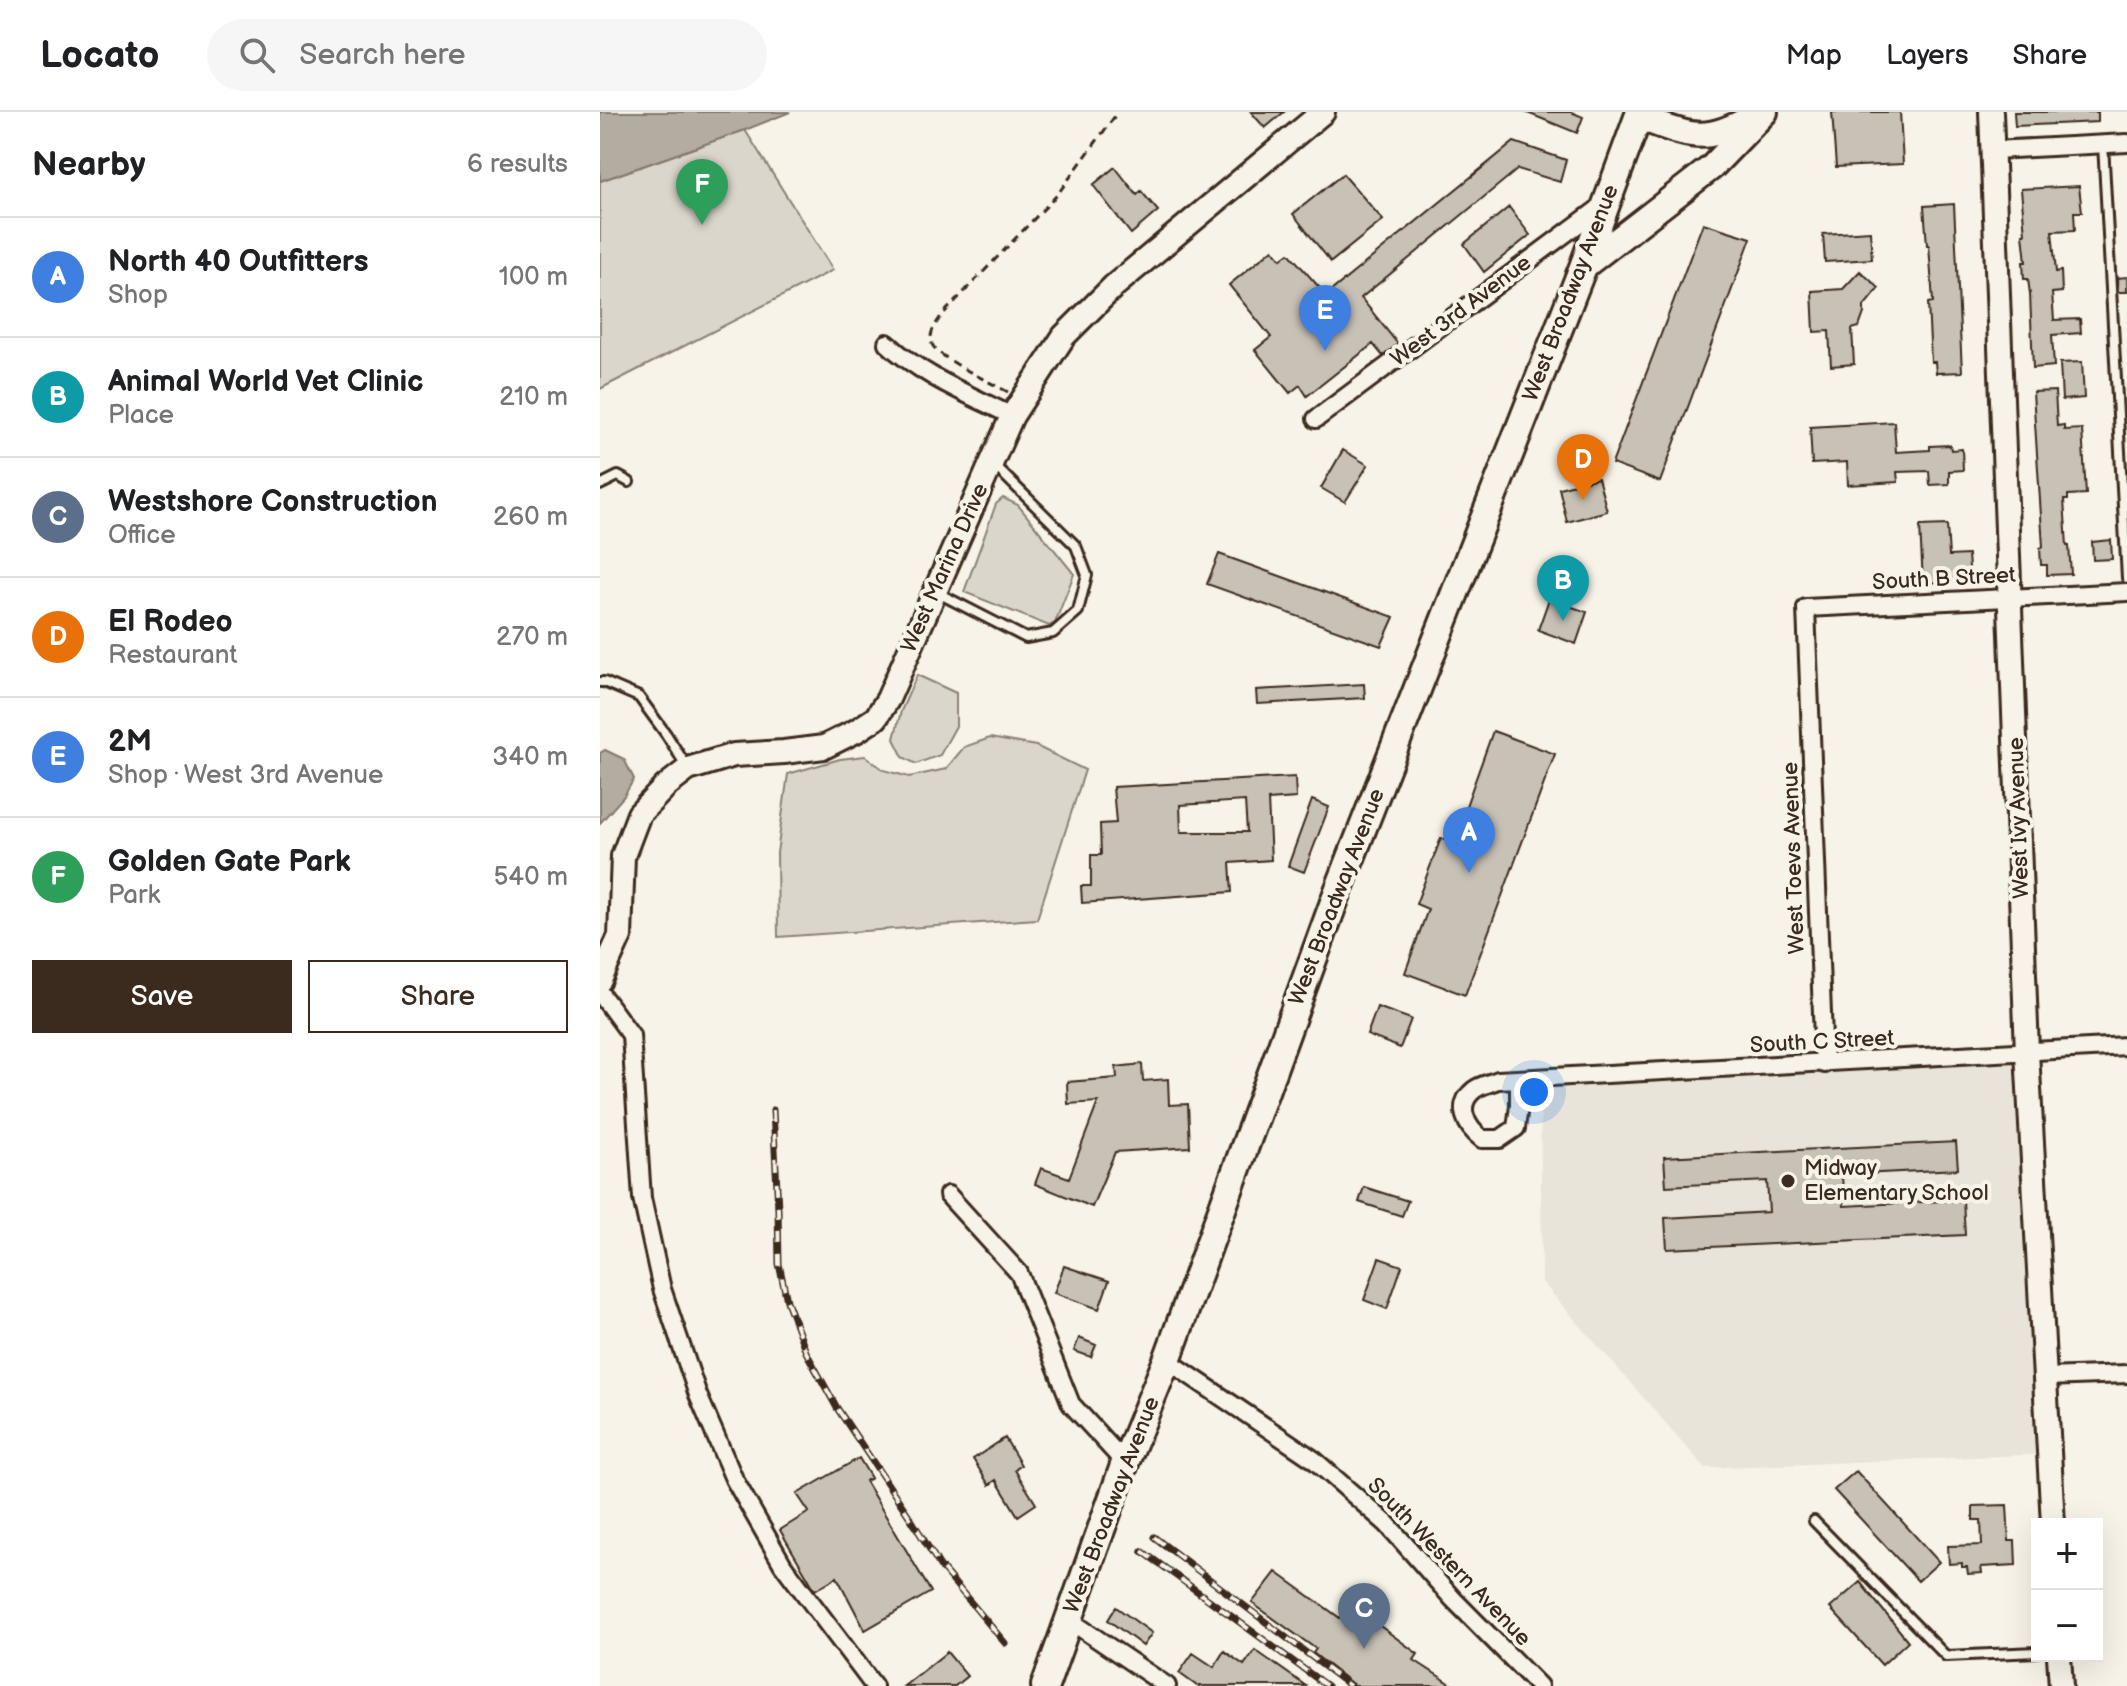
<!DOCTYPE html>
<html lang="en">
<head>
<meta charset="utf-8">
<style>
	:root { --surface:#fff; --page:#f6f6f6; --text:#202124; --muted:#757577; --line:#e0e0e0; --accent:#3b2a1e }
	body { margin:0; font-family:"Balsamiq Sans",sans-serif; background:var(--page); color:var(--text) }
	.controls { position:absolute; right:24px; bottom:24px; display:grid; overflow:hidden; border-radius:0px; box-shadow:0 8px 32px #0002 }
	.controls button { width:72px; height:72px; display:grid; place-items:center; padding:0; border:0; border-bottom:2px solid var(--line); background:var(--surface); color:var(--text); font:40px sans-serif }
	.you { position:absolute; left:934px; top:980px; width:28px; height:28px; margin:-20px; border:6px solid #fff; border-radius:50%; background:#1a73e8; box-shadow:0 0 0 12px #1a73e833 }
	.badge { display:grid; place-items:center; width:52px; height:52px; border-radius:50%; background:var(--accent); color:#fff; font-size:26px; font-weight:700 }
	.pin { position:absolute; translate:-50% -66px; filter:drop-shadow(0 2px 4px #0008) }
	.pin::after { content:''; position:absolute; top:42px; width:28px; height:24px; background:inherit; clip-path:polygon(0 0,100% 0,50% 100%) }
	.list { margin:0; padding:0; list-style:none }
	h2 { display:flex; justify-content:space-between; align-items:center; height:104px; margin:0; padding:0 32px; font-size:34px }
	h2 small { font-size:26px; font-weight:400; color:var(--muted) }
	.list li { display:grid; grid-template-columns:52px 1fr auto; gap:24px; align-items:center; box-sizing:border-box; height:120px; padding:0 32px; border-top:2px solid var(--line) }
	.list b { display:block; font-size:30px; white-space:nowrap }
	.list p { margin:0; font-size:26px; white-space:nowrap; color:var(--muted) }
	.list em { font-size:26px; font-style:normal; color:var(--muted) }
	.actions { display:flex; gap:16px; padding:24px 32px }
	.actions a { flex:1; padding:18px 0; border:2px solid var(--accent); border-radius:0px; text-align:center; font-size:28px; color:var(--accent) }
	.actions .main { background:var(--accent); color:#fff }
	.icon { flex:none; width:44px; height:44px; fill:none; stroke:currentColor; stroke-width:2; stroke-linecap:round; stroke-linejoin:round }
	.map { position:relative; flex:none; width:1527px; height:1574px; overflow:hidden }
	header { display:flex; align-items:center; gap:48px; box-sizing:border-box; height:112px; padding:0 40px; background:var(--surface); border-bottom:2px solid var(--line) }
	header strong { font-size:38px }
	nav { display:flex; gap:44px; margin-inline-start:auto; font-size:28px }
	.search { width:560px; height:72px; background:var(--page); display:flex; align-items:center; gap:20px; box-sizing:border-box; padding:0 28px; border-radius:44px; color:var(--muted); font-size:30px }
	main { display:flex }
	aside { flex:1; background:var(--surface) }
	.map>svg:first-child { display:block }
	.built { fill:#e9e4d9 }
	.green { fill:#dbd6cb; stroke:#8b8074; stroke-width:2 }
	.water { fill:#b4aca0; stroke:#84786c; stroke-width:2 }
	.building { fill:#c8c1b6; stroke:#3b2a1e; stroke-width:2; fill-rule:evenodd }
	.lines { fill:none; stroke-linecap:round; stroke-linejoin:round }
	.service-casing { stroke:#3b2a1e; stroke-width:14 }
	.minor-casing { stroke:#3b2a1e; stroke-width:22 }
	.tertiary-casing { stroke:#3b2a1e; stroke-width:28 }
	.secondary-casing { stroke:#3b2a1e; stroke-width:30 }
	.primary-casing { stroke:#3b2a1e; stroke-width:32 }
	.path { stroke:#3b2a1e; stroke-width:3; stroke-dasharray:8 6; stroke-linecap:butt }
	.service { stroke:#f7f3e8; stroke-width:8 }
	.minor { stroke:#f7f3e8; stroke-width:16 }
	.tertiary { stroke:#f7f3e8; stroke-width:22 }
	.secondary { stroke:#f7f3e8; stroke-width:24 }
	.primary { stroke:#f7f3e8; stroke-width:26 }
	.rail-casing { stroke:#3b2a1e; stroke-width:7 }
	.rail { stroke:#f7f3e8; stroke-width:4; stroke-dasharray:12; stroke-linecap:butt }
	.poi-dot { fill:#3b2a1e; stroke:#f7f3e8; stroke-width:3 }
	.labels { text-anchor:middle; dominant-baseline:central; stroke-width:8; stroke-linejoin:round; paint-order:stroke }
	.street-label { font-size:22px; fill:#3b2a1e; stroke:#f7f3e8 }
	.poi-label { font-size:22px; fill:#3b2a1e; stroke:#f7f3e8; text-anchor:start }
</style>
</head>
<body>
<header>
<strong>Locato</strong>
<div class="search"><svg class="icon" aria-label="search" viewBox="0 0 24 24"><circle cx="10" cy="10" r="6"/><path d="M15 15l6 6"/></svg>Search here</div>
<nav><a>Map</a><a>Layers</a><a>Share</a></nav>
</header>
<main>
<aside>
<h2>Nearby<small>6 results</small></h2>
<ul class="list">
<li><span class="badge" style="background:#3f7fe0">A</span><div><b>North 40 Outfitters</b><p>Shop</p></div><em>100 m</em></li>
<li><span class="badge" style="background:#0f9aa8">B</span><div><b>Animal World Vet Clinic</b><p>Place</p></div><em>210 m</em></li>
<li><span class="badge" style="background:#5c6f8a">C</span><div><b>Westshore Construction</b><p>Office</p></div><em>260 m</em></li>
<li><span class="badge" style="background:#e8710a">D</span><div><b>El Rodeo</b><p>Restaurant</p></div><em>270 m</em></li>
<li><span class="badge" style="background:#3f7fe0">E</span><div><b>2M</b><p>Shop · West 3rd Avenue</p></div><em>340 m</em></li>
<li><span class="badge" style="background:#2e9e5b">F</span><div><b>Golden Gate Park</b><p>Park</p></div><em>540 m</em></li>
</ul>
<div class="actions"><a class="main">Save</a><a>Share</a></div>
</aside>
<div class="map">
<svg width="1527" height="1574" viewBox="0 0 1527 1574">
	<rect width="100%" height="100%" fill="#f7f3e8"/>
	<filter id="ink" filterUnits="userSpaceOnUse"><feTurbulence type="fractalNoise" baseFrequency=".0125" numOctaves="2"/><feDisplacementMap in="SourceGraphic" scale="16" xChannelSelector="R" yChannelSelector="G"/><feConvolveMatrix kernelMatrix="1 2 1 2 8 2 1 2 1" color-interpolation-filters="sRGB"/></filter>
	<g filter="url(#ink)">
		<path class="built" d="M 1427,940 L 1450,1342 L 1105,1356 L 942,1170 L 940,967 Z"/>
		<path class="green" d="M 145,18 L 233,158 L 0,277 L 0,69 Z
			M 403,386 L 418,393 L 474,462 L 455,511 L 449,514 L 364,480 L 396,392 Z
			M 317,563 L 356,581 L 356,614 L 340,643 L 316,652 L 303,645 L 294,627 L 301,599 Z
			M 390,626 L 436,634 L 485,658 L 437,807 L 178,825 L 177,741 L 188,662 L 240,647 L 265,644 L 284,658 L 309,665 L 346,657 L 364,635 Z"/>
		<path class="water" d="M 0,0 L 190,0 L 145,18 L 0,69 Z
			M 5,638 L 24,647 L 34,667 L 24,684 L 0,711 L 0,641 Z"/>
		<path class="building" d="M 651,0 L 684,0 L 665,16 Z
			M 925,0 L 971,0 L 983,5 L 977,21 Z
			M 1232,0 L 1300,0 L 1303,52 L 1236,55 Z
			M 1414,0 L 1498,0 L 1498,10 L 1415,14 Z
			M 914,30 L 966,48 L 960,70 L 918,57 L 761,186 L 798,232 L 783,244 L 773,232 L 707,284 L 700,273 L 690,281 L 655,238 L 671,225 L 629,173 L 673,137 L 681,147 L 689,141 L 726,183 Z
			M 515,55 L 537,83 L 541,79 L 558,99 L 531,122 L 493,73 Z
			M 743,62 L 783,108 L 731,150 L 693,102 Z
			M 1479,74 L 1482,100 L 1474,100 L 1475,118 L 1452,119 L 1456,160 L 1461,159 L 1462,180 L 1452,181 L 1454,208 L 1480,207 L 1481,221 L 1452,223 L 1454,254 L 1433,256 L 1430,182 L 1428,167 L 1424,167 L 1423,150 L 1426,150 L 1423,122 L 1425,122 L 1421,77 Z
			M 1354,92 L 1362,260 L 1336,261 L 1335,250 L 1331,250 L 1328,191 L 1333,190 L 1329,133 L 1327,133 L 1324,94 Z
			M 909,95 L 930,123 L 884,160 L 864,132 Z
			M 1103,111 L 1151,126 L 1060,370 L 1012,352 Z
			M 1270,119 L 1272,147 L 1225,150 L 1223,122 Z
			M 1260,159 L 1279,176 L 1264,194 L 1264,201 L 1259,215 L 1252,217 L 1254,252 L 1231,254 L 1229,219 L 1214,220 L 1212,179 L 1243,177 Z
			M 1527,165 L 1527,180 L 1518,180 L 1517,166 Z
			M 1482,250 L 1484,286 L 1462,288 L 1460,251 Z
			M 1455,279 L 1457,314 L 1464,313 L 1464,318 L 1482,317 L 1486,382 L 1468,383 L 1468,388 L 1464,388 L 1467,434 L 1469,434 L 1471,462 L 1447,463 L 1447,453 L 1441,453 L 1440,436 L 1443,435 L 1433,280 Z
			M 1294,310 L 1296,340 L 1330,338 L 1330,334 L 1350,333 L 1351,338 L 1362,337 L 1363,358 L 1349,359 L 1349,372 L 1330,373 L 1329,359 L 1297,360 L 1298,370 L 1248,373 L 1247,350 L 1212,352 L 1210,315 Z
			M 743,338 L 768,353 L 745,390 L 721,376 Z
			M 998,366 L 1007,399 L 967,410 L 959,376 Z
			M 1347,413 L 1349,444 L 1368,443 L 1370,469 L 1323,471 L 1320,414 Z
			M 1511,428 L 1512,447 L 1493,448 L 1492,430 Z
			M 619,442 L 794,505 L 781,534 L 607,472 Z
			M 949,487 L 987,500 L 976,532 L 938,518 Z
			M 764,572 L 765,586 L 657,592 L 656,578 Z
			M 893,619 L 955,642 L 865,883 L 805,861 L 828,797 L 816,792 L 841,726 L 853,730 Z
			M 695,665 L 696,686 L 668,688 L 671,748 L 630,751 L 632,780 L 482,791 L 481,774 L 491,774 L 491,743 L 501,743 L 500,712 L 516,711 L 513,675 ZM 645,689 L 647,720 L 581,720 L 580,693 Z
			M 712,688 L 729,695 L 704,760 L 688,754 Z
			M 777,895 L 811,907 L 800,936 L 767,923 Z
			M 542,952 L 543,969 L 568,967 L 569,993 L 588,992 L 590,1035 L 515,1040 L 492,1095 L 435,1072 L 441,1056 L 469,1066 L 498,990 L 468,992 L 467,970 L 517,966 L 516,955 Z
			M 1356,1030 L 1358,1057 L 1242,1063 L 1244,1094 L 1363,1088 L 1365,1123 L 1067,1137 L 1065,1106 L 1169,1100 L 1167,1069 L 1066,1074 L 1064,1045 Z
			M 764,1075 L 808,1089 L 802,1104 L 759,1090 Z
			M 779,1146 L 802,1154 L 787,1197 L 764,1188 Z
			M 464,1154 L 509,1169 L 499,1197 L 454,1181 Z
			M 479,1226 L 496,1233 L 491,1245 L 474,1239 Z
			M 405,1326 L 421,1353 L 415,1358 L 436,1392 L 418,1404 L 396,1368 L 389,1373 L 373,1347 Z
			M 259,1346 L 271,1366 L 265,1369 L 331,1480 L 265,1518 L 237,1465 L 215,1478 L 180,1418 L 209,1400 L 197,1382 Z
			M 1256,1359 L 1339,1450 L 1318,1469 L 1234,1378 Z
			M 1407,1393 L 1409,1429 L 1415,1429 L 1416,1453 L 1381,1455 L 1382,1461 L 1368,1462 L 1367,1455 L 1362,1455 L 1362,1451 L 1349,1452 L 1348,1434 L 1382,1433 L 1381,1408 L 1373,1408 L 1373,1394 Z
			M 676,1460 L 740,1506 L 750,1492 L 818,1542 L 814,1548 L 854,1574 L 755,1574 L 713,1541 L 716,1537 L 652,1491 Z
			M 1260,1470 L 1308,1529 L 1282,1553 L 1230,1496 Z
			M 516,1495 L 552,1521 L 543,1534 L 508,1508 Z
			M 655,1538 L 706,1574 L 597,1574 L 579,1561 L 593,1541 L 614,1555 L 624,1539 L 644,1553 Z
			M 347,1540 L 367,1564 L 355,1574 L 304,1574 Z"/>
		<g class="lines">
			<g class="service-casing">
				<path id="service" d="M 1503,32 L 1527,466
					M 0,373 L 18,364 L 29,370
					M 336,480 L 426,526 L 453,521 L 478,499 L 487,463 L 476,434 L 394,353
					M 0,570 L 4,570 L 39,585 L 66,622 L 87,655
					M 1214,1409 L 1346,1544 L 1437,1540"/>
			</g>
			<g class="minor-casing">
				<path id="minor" d="M 1393,38 L 1527,31
					M 287,231 C 322,264 370,283 412,304
					M 716,307 L 1005,92
					M 0,881 L 31,923 L 42,1086 L 62,1177 L 98,1283 L 134,1367 L 183,1453 L 274,1574
					M 1224,952 L 1206,496 L 1527,480
					M 919,968 L 919,994 L 916,1016 L 900,1027 L 882,1027 C 866,1015 855,993 874,978 C 880,973 891,971 898,968 L 1527,934
					M 348,1083 L 419,1161 L 471,1292 L 525,1351
					M 567,1248 L 713,1347 L 787,1412 L 853,1487 L 939,1574
					M 1446,1265 L 1527,1262
					M 469,1508 L 567,1574"/>
			</g>
			<g class="tertiary-casing">
				<path id="tertiary" d="M 1391,0 L 1427,940 L 1453,1412
					M 0,868 L 20,824 L 23,744 L 39,702 L 66,674 L 88,657 L 134,643 L 184,640 L 224,635 L 256,619 L 276,606 L 288,587 L 412,304 L 464,224 L 514,174 L 723,0
					M 1459,1544 L 1461,1574"/>
			</g>
			<g class="secondary-casing">
				<path id="secondary" d="M 1038,5 C 1089,23 1102,34 1152,5
					M 983,155 L 1112,55 L 1165,0"/>
			</g>
			<g class="primary-casing">
				<path id="primary" d="M 445,1574 L 525,1351 L 567,1248 L 738,779 L 983,155 L 1040,0"/>
			</g>
			<path class="path" d="M 408,280 C 394,272 336,245 332,232 C 328,221 336,212 342,203 L 457,83 L 518,0"/>
			<use href="#service" class="service"/>
			<use href="#minor" class="minor"/>
			<use href="#tertiary" class="tertiary"/>
			<use href="#secondary" class="secondary"/>
			<use href="#primary" class="primary"/>
			<g class="rail-casing">
				<path id="rail" d="M 173,998 L 178,1097 L 179,1152 L 187,1189 L 206,1240 L 237,1296 L 311,1407 L 340,1454 L 405,1531
					M 554,1425 L 750,1574
					M 542,1439 L 727,1574"/>
			</g>
			<use href="#rail" class="rail"/>
		</g>
	</g>
	<circle class="poi-dot" cx="1188" cy="1069" r="8"/>
	<g class="labels">
		<g class="street-label">
			<text transform="translate(971 181) rotate(-69)">West Broadway Avenue</text>
			<text transform="translate(861 199) rotate(-37)">West 3rd Avenue</text>
			<text transform="translate(345 456) rotate(-66)">West Marina Drive</text>
			<text transform="translate(1344 467) rotate(-3)">South B Street</text>
			<text transform="translate(1419 706) rotate(-92)">West Ivy Avenue</text>
			<text transform="translate(1194 746) rotate(-92)">West Toevs Avenue</text>
			<text transform="translate(737 785) rotate(-69)">West Broadway Avenue</text>
			<text transform="translate(1222 930) rotate(-3)">South C Street</text>
			<text transform="translate(512 1393) rotate(-69)">West Broadway Avenue</text>
			<text transform="translate(849 1450) rotate(46)">South Western Avenue</text>
		</g>
		<g class="poi-label">
			<text x="1204" y="1056">Midway<tspan x="1204" dy="25">Elementary School</tspan></text>
		</g>
	</g>
</svg>
<div class="controls">
<button>+</button>
<button>−</button>
</div>
<div class="you"></div>
<div class="pin badge" style="left:869px;top:761px;background:#3f7fe0">A</div>
<div class="pin badge" style="left:963px;top:509px;background:#0f9aa8">B</div>
<div class="pin badge" style="left:764px;top:1537px;background:#5c6f8a">C</div>
<div class="pin badge" style="left:983px;top:388px;background:#e8710a">D</div>
<div class="pin badge" style="left:725px;top:239px;background:#3f7fe0">E</div>
<div class="pin badge" style="left:102px;top:113px;background:#2e9e5b">F</div>
</div>
</main>
</body>
</html>
